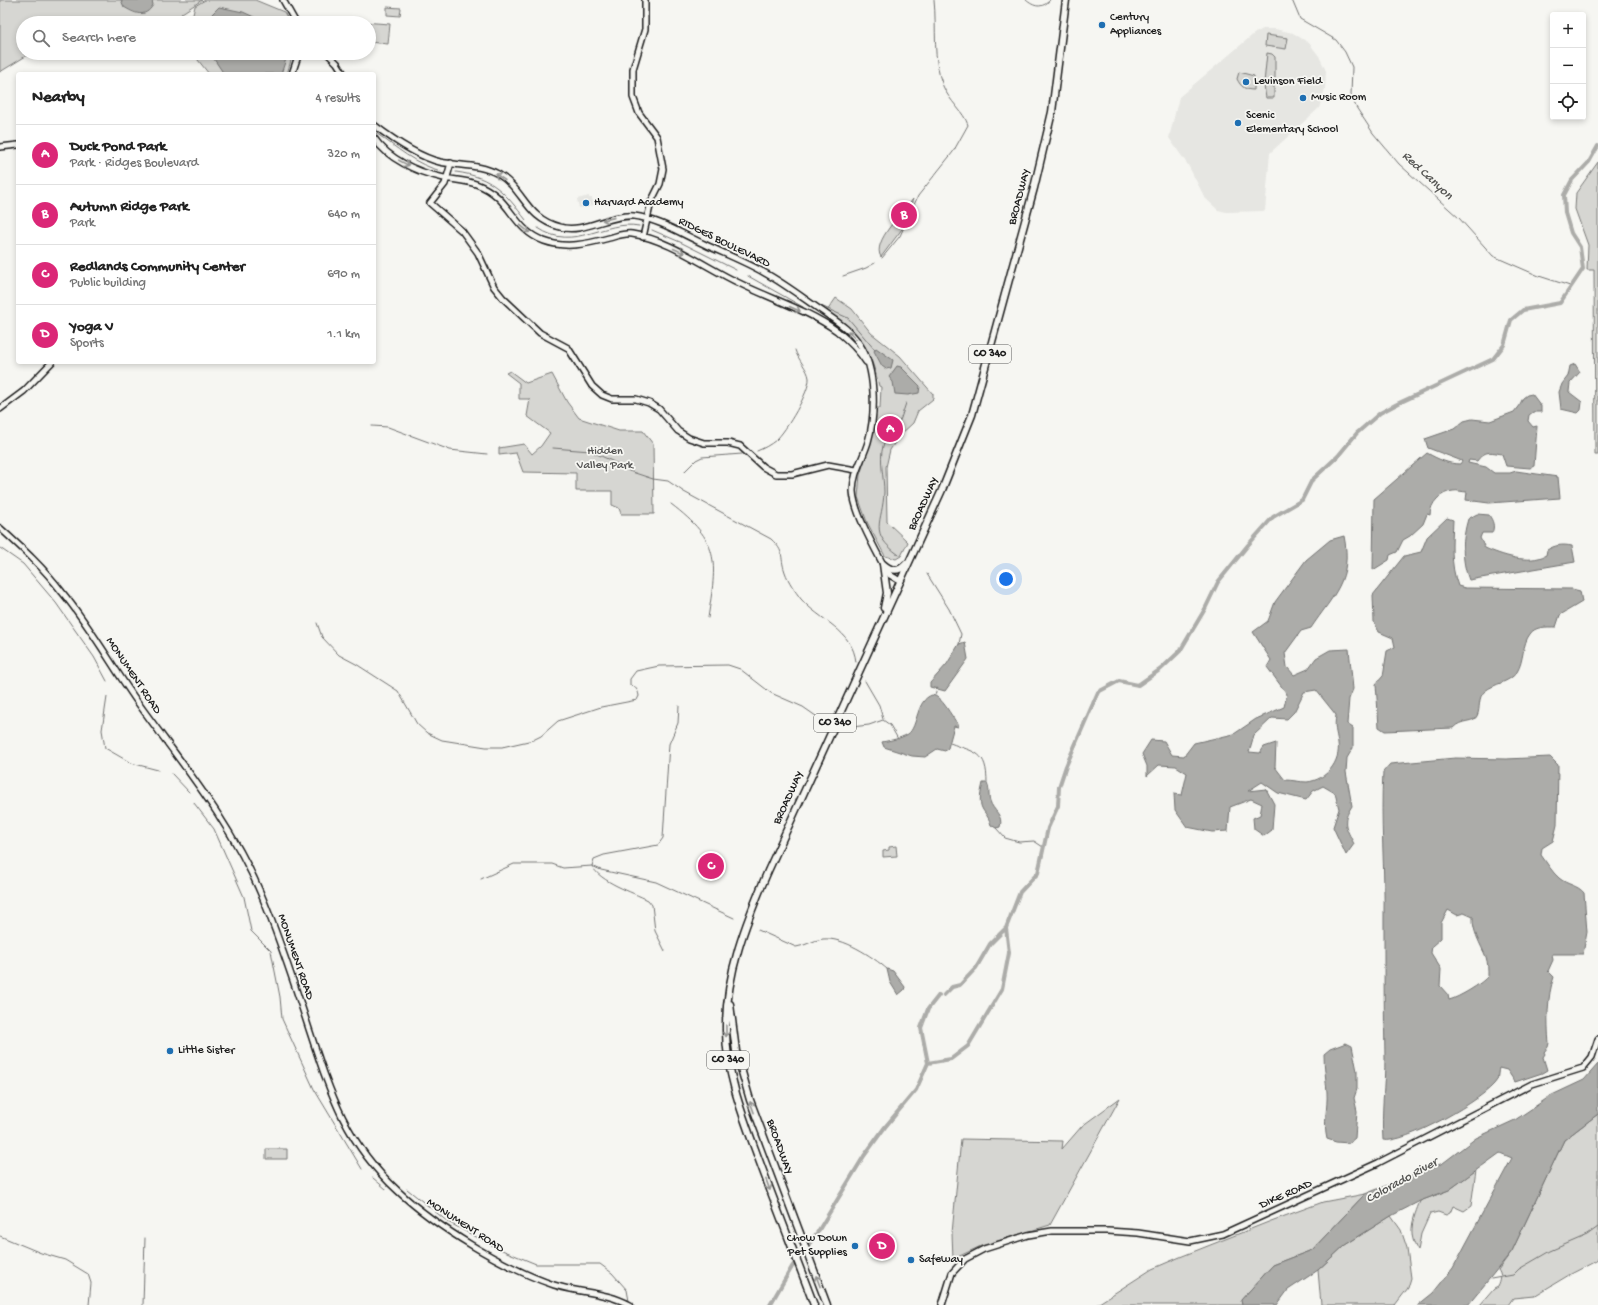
<!DOCTYPE html>
<html lang="en">
<head>
<meta charset="utf-8">
<style>
	:root { --surface:#fff; --page:#f6f6f6; --text:#222; --muted:#767676; --line:#e0e0e0; --accent:#db2777 }
	body { margin:0; font-family:"Gochi Hand",sans-serif; background:var(--page); color:var(--text) }
	.controls { position:absolute; right:12px; top:12px; display:grid; overflow:hidden; border-radius:4px; box-shadow:0 2px 6px #0003 }
	.controls button { width:36px; height:36px; display:grid; place-items:center; padding:0; border:0; border-bottom:1px solid var(--line); background:var(--surface); color:var(--text); font:20px sans-serif }
	.you { position:absolute; left:1006px; top:579px; width:14px; height:14px; margin:-10px; border:3px solid #fff; border-radius:50%; background:#1a73e8; box-shadow:0 0 0 6px #1a73e833 }
	.badge { display:grid; place-items:center; width:26px; height:26px; border-radius:50%; background:var(--accent); color:#fff; font-size:13px; font-weight:700 }
	.pin { position:absolute; translate:-50% -50%; border:2px solid #fff; box-shadow:0 1px 4px #0006 }
	.list { margin:0; padding:0; list-style:none }
	h2 { display:flex; justify-content:space-between; align-items:center; height:52px; margin:0; padding:0 16px; font-size:17px }
	h2 small { font-size:13px; font-weight:400; color:var(--muted) }
	.list li { display:grid; grid-template-columns:26px 1fr auto; gap:12px; align-items:center; box-sizing:border-box; height:60px; padding:0 16px; border-top:1px solid var(--line) }
	.list b { display:block; font-size:15px; white-space:nowrap }
	.list p { margin:0; font-size:13px; white-space:nowrap; color:var(--muted) }
	.list em { font-size:13px; font-style:normal; color:var(--muted) }
	.icon { flex:none; width:22px; height:22px; fill:none; stroke:currentColor; stroke-width:2; stroke-linecap:round; stroke-linejoin:round }
	.map { position:relative; flex:none; width:1598px; height:1305px; overflow:hidden }
	.search { position:absolute; background:var(--surface); box-shadow:0 2px 6px #0003; left:16px; top:16px; width:360px; height:44px; display:flex; align-items:center; gap:10px; box-sizing:border-box; padding:0 14px; border-radius:22px; color:var(--muted); font-size:15px }
	.panel { position:absolute; background:var(--surface); box-shadow:0 2px 6px #0003; left:16px; top:72px; width:360px; height:292px; border-radius:4px }
	.map>svg:first-child { display:block }
	.built { fill:#e6e6e2 }
	.green { fill:#d6d6d2; stroke:#797977 }
	.water { fill:#acaca9; stroke:#727271; fill-rule:evenodd }
	.lines { fill:none; stroke-linecap:round; stroke-linejoin:round }
	.stream { stroke:#727271; stroke-width:1 }
	.canal { stroke:#acaca9; stroke-width:4 }
	.secondary-casing { stroke:#1c1c1c; stroke-width:8 }
	.primary-casing { stroke:#1c1c1c; stroke-width:9 }
	.secondary { stroke:#f6f6f2; stroke-width:5 }
	.primary { stroke:#f6f6f2; stroke-width:6 }
	.oneway { stroke:#949492 }
	.poi-dot { fill:#1f6fb2; stroke:#f6f6f2; stroke-width:1.5 }
	.labels { text-anchor:middle; dominant-baseline:central; stroke-width:3.5; stroke-linejoin:round; paint-order:stroke }
	.shield { fill:#f6f6f2; stroke:#5d5d5c; stroke-width:1 }
	.shield-label { font-size:11px; font-weight:bold; fill:#1c1c1c }
	.poi-label { font-size:12px; fill:#1c1c1c; stroke:#f6f6f2; text-anchor:start }
	.street-label { font-size:12px; fill:#1c1c1c; stroke:#f6f6f2 }
	.park-label { font-size:12px; fill:#545453; stroke:#f6f6f2 }
	.water-label { font-size:13px; font-style:italic; fill:#565654; stroke:#f6f6f2 }
</style>
</head>
<body>
<div class="map">
<svg width="1598" height="1305" viewBox="0 0 1598 1305">
	<rect width="100%" height="100%" fill="#f6f6f2"/>
	<filter id="ink" filterUnits="userSpaceOnUse"><feTurbulence type="fractalNoise" baseFrequency=".025" numOctaves="2"/><feDisplacementMap in="SourceGraphic" scale="8" xChannelSelector="R" yChannelSelector="G"/><feConvolveMatrix kernelMatrix="1 2 1 2 8 2 1 2 1" color-interpolation-filters="sRGB"/></filter>
	<g filter="url(#ink)">
		<path class="built" d="M 1263,29 L 1275,29 L 1293,33 L 1309,43 L 1319,56 L 1326,71 L 1325,89 L 1319,108 L 1270,153 L 1265,211 L 1226,212 L 1218,210 L 1205,198 L 1188,165 L 1169,138 L 1179,97 L 1255,33 Z
			M 589,196 L 589,198 L 592,198 L 594,205 L 579,208 L 577,199 Z"/>
		<path class="green" d="M 0,0 L 202,0 L 182,13 L 177,23 L 23,23 L 23,53 L 33,53 L 26,56 L 0,72 Z
			M 205,0 L 255,0 L 284,12 L 290,23 L 191,23 L 195,6 Z
			M 387,7 L 401,8 L 400,16 L 387,15 Z
			M 348,21 L 390,24 L 388,44 L 369,42 L 369,23 L 348,23 Z
			M 1266,35 L 1288,38 L 1286,49 L 1265,46 Z
			M 195,53 L 293,53 L 287,74 L 209,74 L 198,60 Z
			M 1267,53 L 1272,54 L 1275,57 L 1275,84 L 1264,83 Z
			M 1239,72 L 1254,76 L 1254,90 C 1245,90 1241,87 1237,79 Z
			M 1264,85 L 1274,86 L 1274,98 L 1266,98 Z
			M 1598,162 L 1598,455 L 1595,455 L 1594,270 L 1587,270 L 1588,245 L 1575,209 L 1576,193 Z
			M 913,199 L 902,229 L 881,257 C 871,242 904,211 913,199 Z
			M 836,298 L 852,309 L 871,333 L 900,356 L 933,394 L 933,399 L 918,411 L 913,423 L 900,435 L 890,450 L 886,467 L 887,522 L 908,542 L 901,556 L 896,559 L 885,556 L 867,522 L 858,497 L 860,475 L 872,437 L 875,408 L 880,408 L 881,387 L 879,386 C 869,345 861,336 827,311 Z
			M 510,371 L 526,383 L 552,374 L 567,402 L 579,418 L 619,431 L 643,431 L 653,444 L 654,514 L 621,514 L 619,508 L 612,505 L 612,491 L 576,491 L 576,473 L 523,472 L 516,453 L 499,455 L 499,448 L 524,444 L 532,454 L 541,446 L 550,433 L 527,416 L 530,399 L 519,399 L 519,383 L 506,373 Z
			M 896,846 L 897,856 L 883,857 L 883,851 L 889,850 L 889,847 Z
			M 1120,1098 L 1050,1225 L 981,1246 L 953,1259 L 952,1233 L 961,1139 L 1063,1141 L 1062,1149 L 1082,1126 Z
			M 1598,1114 L 1598,1260 L 1569,1275 L 1534,1296 L 1513,1298 L 1508,1305 L 1480,1305 L 1494,1289 L 1498,1287 C 1501,1281 1502,1275 1498,1270 L 1512,1251 L 1564,1140 Z
			M 266,1149 L 287,1149 L 287,1159 L 266,1159 Z
			M 1476,1170 L 1471,1206 L 1464,1211 L 1453,1206 L 1450,1213 L 1446,1215 L 1438,1212 L 1430,1214 L 1421,1234 L 1418,1251 C 1407,1233 1413,1219 1420,1201 L 1449,1190 Z
			M 1365,1194 L 1312,1250 L 1273,1265 L 1241,1300 L 1242,1305 L 1096,1305 L 1152,1269 L 1180,1257 L 1271,1221 L 1323,1202 Z
			M 1391,1216 L 1401,1230 L 1407,1248 L 1411,1278 L 1408,1288 L 1395,1305 L 1321,1305 L 1318,1270 L 1345,1245 Z"/>
		<path class="water" d="M 121,0 L 152,0 L 153,5 C 145,19 134,13 124,7 Z
			M 219,7 L 243,12 L 267,23 L 210,23 L 212,14 Z
			M 210,53 L 288,53 L 281,74 L 224,74 Z
			M 876,348 L 893,360 L 891,368 L 886,369 L 882,366 L 874,351 Z
			M 1575,364 L 1580,372 L 1570,383 L 1569,392 L 1582,402 L 1581,410 L 1578,413 L 1561,409 L 1559,392 L 1562,384 L 1568,376 L 1570,366 Z
			M 897,366 L 901,367 L 920,386 L 919,393 L 908,395 L 895,394 L 893,382 L 889,377 Z
			M 1532,394 L 1541,406 L 1541,412 L 1533,412 L 1529,415 L 1528,421 L 1533,427 L 1537,426 L 1534,466 L 1530,468 L 1506,466 L 1502,454 C 1490,452 1485,450 1477,461 L 1469,460 L 1468,463 L 1486,467 L 1494,473 L 1510,473 L 1516,471 L 1558,477 L 1560,498 L 1489,503 L 1466,500 L 1467,492 C 1463,492 1457,490 1453,491 C 1441,492 1430,503 1430,515 L 1427,514 L 1423,524 L 1410,536 L 1403,540 L 1397,552 L 1390,555 L 1389,560 L 1373,570 L 1374,499 L 1427,453 C 1438,459 1448,464 1460,464 L 1462,461 L 1428,448 L 1425,439 L 1454,429 L 1464,421 L 1472,419 L 1490,421 L 1514,412 L 1520,404 L 1523,398 L 1527,395 Z
			M 1477,514 L 1489,515 C 1493,521 1495,526 1492,533 L 1482,533 L 1480,538 L 1485,548 C 1501,555 1529,565 1546,555 L 1547,550 C 1555,545 1562,544 1572,546 L 1575,562 L 1469,580 C 1461,560 1462,539 1468,519 Z
			M 1447,518 L 1453,520 C 1452,542 1450,565 1458,586 L 1465,588 L 1572,589 L 1580,591 L 1582,602 L 1560,615 L 1556,627 C 1547,627 1535,626 1530,634 C 1522,644 1524,661 1517,672 C 1509,683 1495,683 1485,691 C 1477,698 1481,708 1477,716 C 1474,723 1461,719 1453,728 L 1385,731 L 1379,727 L 1376,684 L 1383,676 L 1387,651 L 1395,647 L 1393,638 L 1379,632 L 1374,622 L 1373,595 L 1404,556 L 1421,552 L 1427,537 Z
			M 1344,536 C 1353,580 1333,595 1311,628 L 1301,631 L 1285,653 L 1287,667 L 1294,675 L 1308,669 L 1316,658 L 1330,650 L 1349,649 L 1353,689 L 1349,699 L 1347,724 L 1353,728 L 1353,748 L 1347,758 L 1346,772 L 1352,806 C 1341,823 1346,827 1354,844 L 1346,855 L 1333,827 L 1339,809 L 1335,793 L 1323,786 L 1313,791 L 1306,800 L 1278,793 L 1262,782 L 1248,791 L 1266,789 L 1274,804 L 1272,830 L 1264,836 L 1254,829 L 1253,818 L 1260,815 L 1262,804 L 1251,799 L 1230,807 L 1228,831 L 1212,832 L 1187,827 L 1175,810 L 1174,794 L 1182,795 L 1187,773 L 1176,766 L 1159,765 L 1147,776 L 1147,766 L 1142,754 L 1151,740 L 1164,741 L 1172,755 L 1184,756 L 1194,743 L 1234,734 L 1256,719 L 1284,707 L 1287,694 L 1267,667 L 1271,660 L 1253,632 L 1268,621 L 1275,602 L 1306,560 L 1330,540 ZM 1316,690 L 1336,715 C 1334,729 1336,730 1338,743 C 1341,762 1326,780 1307,782 C 1300,782 1292,780 1285,780 L 1275,767 L 1276,743 L 1264,747 L 1260,753 L 1249,752 L 1254,735 L 1272,718 L 1287,719 L 1294,712 L 1304,692 Z
			M 965,642 L 968,659 L 945,691 L 930,687 L 930,683 L 947,664 L 959,644 Z
			M 932,695 C 943,697 950,715 958,724 L 958,727 L 954,726 L 948,748 L 945,751 L 937,749 L 925,757 L 912,756 L 884,747 L 882,742 C 892,740 899,739 908,734 C 918,727 916,700 932,695 Z
			M 1550,757 L 1558,765 L 1557,825 L 1553,841 L 1542,848 L 1541,855 C 1547,863 1552,872 1559,878 C 1567,885 1578,885 1584,893 L 1587,932 L 1583,954 L 1552,954 L 1553,960 L 1548,971 L 1554,977 C 1547,996 1547,1023 1549,1043 L 1548,1047 L 1544,1052 L 1545,1054 L 1543,1057 L 1547,1070 L 1542,1073 L 1515,1082 L 1507,1070 L 1499,1068 C 1498,1071 1498,1077 1497,1080 C 1486,1099 1403,1145 1383,1140 C 1381,1112 1385,1086 1385,1058 C 1384,1011 1384,965 1384,918 C 1385,869 1380,821 1383,772 L 1390,764 L 1455,758 L 1506,759 ZM 1448,910 L 1457,915 L 1464,913 L 1473,917 C 1472,931 1481,945 1486,957 C 1488,963 1488,970 1488,976 C 1483,983 1458,998 1449,1000 L 1448,995 L 1440,986 L 1441,969 L 1431,953 L 1432,946 L 1441,938 L 1441,923 Z
			M 983,783 L 987,783 C 990,788 988,795 990,801 C 993,811 1004,815 1000,827 L 996,828 L 991,825 C 989,818 987,816 983,810 C 978,802 981,792 983,783 Z
			M 887,969 L 893,971 L 905,987 L 904,990 L 898,995 L 890,982 Z
			M 1346,1043 L 1352,1046 L 1357,1071 L 1357,1089 L 1354,1098 L 1357,1111 L 1355,1138 L 1349,1143 L 1336,1142 L 1327,1139 C 1323,1123 1328,1108 1327,1092 C 1326,1079 1324,1067 1324,1054 L 1330,1049 Z
			M 1598,1064 L 1598,1114 L 1564,1140 L 1512,1251 L 1468,1305 L 1418,1305 L 1433,1293 L 1453,1268 L 1512,1158 L 1500,1153 L 1449,1190 L 1420,1201 L 1391,1216 L 1345,1245 L 1318,1270 L 1288,1290 L 1277,1305 L 1242,1305 L 1241,1300 L 1273,1265 L 1312,1250 L 1365,1194 L 1443,1163 L 1476,1138 L 1515,1120 L 1552,1095 L 1584,1080 Z"/>
		<g class="lines">
			<path class="stream" d="M 1026,0 C 1034,7 1042,9 1050,0
				M 1292,0 L 1300,19 L 1336,40 L 1345,52 L 1352,67 L 1351,95 L 1356,107 L 1373,133 L 1399,164 L 1459,218 L 1493,256 L 1539,276 L 1570,286
				M 376,133 C 396,147 416,165 441,171
				M 456,172 C 493,177 505,193 526,220
				M 538,228 C 575,253 603,219 639,226
				M 652,230 L 680,242 L 736,270
				M 882,258 L 900,236 L 918,196 L 953,152 L 968,125 C 964,112 949,101 943,86 C 932,59 937,28 934,0
				M 748,276 L 803,307
				M 843,276 L 866,268 L 875,263
				M 821,306 L 848,318 L 875,350
				M 372,426 L 388,427 L 450,450 L 487,454
				M 553,448 L 590,451 L 612,461 L 629,471 L 653,479 L 668,481 L 684,492 L 771,539 C 786,553 779,555 785,572 C 788,581 795,591 801,599 C 819,620 853,630 856,662
				M 757,451 C 764,448 770,445 776,440 C 786,431 810,391 809,378 C 808,369 798,360 795,350
				M 685,471 L 696,460 L 702,457 L 742,454
				M 671,504 C 721,542 717,560 708,618
				M 0,548 L 23,564 L 56,603 L 94,657 L 107,681
				M 899,555 C 867,532 883,523 884,492 C 884,477 879,461 883,446 C 887,435 897,428 901,418 C 903,413 904,408 906,403
				M 927,574 L 949,609 L 961,634 L 959,644
				M 317,623 L 322,637 L 339,655 L 356,664 L 398,691 L 417,724 L 427,733 L 442,740 L 486,747 L 502,747 L 533,740 L 541,736 L 558,721 L 601,707 L 637,700 L 639,696 C 638,690 636,687 630,685 L 630,679 L 636,671 L 659,666 L 728,665 L 740,669 L 771,693 L 803,707 L 823,721
				M 865,681 L 879,705 L 883,719
				M 935,695 L 937,688
				M 107,697 L 102,730 L 105,748 L 131,763 L 158,770
				M 852,727 L 869,725 L 883,720 L 890,725 L 898,739
				M 950,743 C 976,753 987,751 987,783
				M 172,774 L 189,792
				M 194,803 L 214,829 L 244,897 L 251,931 L 271,951 L 280,997 L 282,1019 L 314,1089 L 362,1169
				M 996,828 L 1005,838 L 1019,842 L 1034,841 L 1043,847
				M 481,879 L 514,864 L 552,864 L 563,868 L 592,866 L 601,870 L 656,882 L 734,918
				M 758,930 L 796,947 C 805,946 813,940 823,939 C 843,937 872,956 887,969
				M 665,951 L 655,931 L 652,905 L 648,900 C 632,892 600,882 592,866 L 594,859 L 604,855 L 658,845 L 663,838 L 669,744 L 678,723 L 679,706
				M 373,1178 L 386,1189
				M 407,1189 L 448,1222 L 497,1248 L 536,1264 L 600,1264 L 612,1273 L 627,1290 L 629,1301
				M 0,1236 L 41,1253 L 65,1260 L 88,1274 L 91,1283 L 89,1305
				M 1491,1279 L 1513,1275 L 1519,1269 L 1550,1251 L 1587,1235 L 1598,1227
				M 143,1305 L 145,1238"/>
			<path class="canal" d="M 944,995 L 952,987 L 960,985 L 976,968 L 990,944 L 1006,928
				M 928,1063 L 951,1059 L 968,1046 L 1002,989 L 1009,953 L 1006,928 L 1020,892 L 1038,873 L 1048,828 L 1058,806 L 1059,787 L 1066,766 L 1098,692 L 1119,681 L 1138,685 L 1161,669 L 1180,651 L 1205,609 L 1218,582 L 1248,545 L 1273,517 L 1302,500 L 1312,480 L 1338,456 L 1357,433 L 1380,413 L 1399,403 L 1493,359 L 1504,345 L 1511,320 L 1523,310 L 1560,303 L 1583,269 L 1580,247 L 1571,233 L 1565,213 L 1564,195 L 1572,180 L 1589,162 L 1598,146
				M 770,1305 L 792,1267 L 817,1233 L 864,1156 L 885,1127 L 916,1090 L 928,1063 L 921,1028 L 928,1009 L 939,995"/>
			<g class="secondary-casing">
				<path id="secondary" d="M 283,0 L 296,23
					M 327,53 L 337,63 L 344,74
					M 292,74 L 299,53
					M 374,125 C 391,138 419,157 440,162 C 459,166 480,164 498,174 C 525,190 525,218 560,227 C 583,234 609,214 634,216 C 658,219 682,234 704,244 C 725,254 746,262 765,273 C 785,284 803,298 822,311 C 836,321 851,330 860,345 C 876,369 876,414 868,442 C 863,459 853,473 853,491 C 854,512 875,549 885,568 L 890,575 L 900,581
					M 374,138 C 388,159 417,172 440,177 C 452,180 464,180 476,184 C 512,197 511,229 544,241 C 566,249 587,244 609,238 C 617,236 624,233 632,234 C 668,239 707,268 739,283 C 771,299 808,310 837,331 C 848,340 858,349 866,362
					M 0,147 L 18,145
					M 451,163 L 445,184 L 430,203 L 462,231 L 478,253 L 494,287 L 503,298 L 540,333 L 568,348 L 592,386 L 602,395 L 612,399 L 636,399 L 649,403 L 659,409 L 678,431 L 689,438 L 704,443 L 728,443 L 740,446 L 763,467 L 776,474 L 792,474 L 828,465 L 856,470
					M 643,237 L 651,202 L 660,184 L 663,169 L 657,137 L 639,113 L 633,97 L 633,69 L 645,29 L 645,0
					M 0,409 L 24,391 L 52,362
					M 0,528 C 22,548 44,568 62,592 C 90,626 111,664 136,700 C 181,763 231,822 261,894 C 280,939 295,986 310,1032 C 331,1096 347,1144 398,1191 C 436,1227 504,1268 554,1285 C 579,1293 607,1292 630,1305
					M 942,1305 L 952,1273 L 965,1259 L 984,1249 L 1028,1235 L 1052,1231 L 1108,1231 L 1138,1233 L 1190,1241 L 1223,1234 L 1378,1163 L 1532,1084 L 1583,1068 L 1592,1057 L 1598,1039"/>
			</g>
			<g class="primary-casing">
				<path id="primary" d="M 883,564 L 887,593 L 884,608
					M 883,564 C 891,571 898,573 906,564
					M 730,1004 L 736,1051 L 750,1100 L 827,1305
					M 814,1305 C 796,1257 777,1209 759,1160 C 744,1119 726,1075 726,1031 C 725,975 746,922 768,871 L 942,490 L 972,415 L 1034,188 L 1052,112 L 1066,0"/>
			</g>
			<use href="#secondary" class="secondary"/>
			<use href="#primary" class="primary"/>
		</g>
		<defs><path id="oneway-shaft" d="M-6 0H5M1.5-3L5.5 0L1.5 3" fill="none" stroke-width="1.6" stroke-linecap="round" stroke-linejoin="round"/></defs>
		<g class="oneway">
			<use href="#oneway-shaft" transform="translate(404 163) rotate(28)"/>
			<use href="#oneway-shaft" transform="translate(500 177) rotate(-146)"/>
			<use href="#oneway-shaft" transform="translate(608 219) rotate(167)"/>
			<use href="#oneway-shaft" transform="translate(525 229) rotate(40)"/>
			<use href="#oneway-shaft" transform="translate(679 251) rotate(24)"/>
			<use href="#oneway-shaft" transform="translate(795 309) rotate(24)"/>
			<use href="#oneway-shaft" transform="translate(852 335) rotate(-134)"/>
			<use href="#oneway-shaft" transform="translate(726 1031) rotate(89)"/>
			<use href="#oneway-shaft" transform="translate(752 1107) rotate(-110)"/>
			<use href="#oneway-shaft" transform="translate(768 1185) rotate(70)"/>
			<use href="#oneway-shaft" transform="translate(818 1281) rotate(-111)"/>
		</g>
	</g>
	<g class="poi-dot">
		<circle cx="1102" cy="25" r="4"/>
		<circle cx="1246" cy="82" r="4"/>
		<circle cx="1303" cy="98" r="4"/>
		<circle cx="1238" cy="123" r="4"/>
		<circle cx="586" cy="203" r="4"/>
		<circle cx="170" cy="1051" r="4"/>
		<circle cx="855" cy="1246" r="4"/>
		<circle cx="911" cy="1260" r="4"/>
	</g>
	<g class="labels">
		<g class="shield">
			<rect x="969" y="345" width="42" height="18" rx="3"/>
			<rect x="814" y="714" width="42" height="18" rx="3"/>
			<rect x="707" y="1051" width="42" height="18" rx="3"/>
		</g>
		<g class="shield-label">
			<text x="990" y="354">CO 340</text>
			<text x="835" y="723">CO 340</text>
			<text x="728" y="1060">CO 340</text>
		</g>
		<g class="poi-label">
			<text x="1110" y="18">Century<tspan x="1110" dy="14">Appliances</tspan></text>
			<text x="1254" y="82">Levinson Field</text>
			<text x="1311" y="98">Music Room</text>
			<text x="1246" y="116">Scenic<tspan x="1246" dy="14">Elementary School</tspan></text>
			<text x="594" y="203">Harvard Academy</text>
			<text x="178" y="1051">Little Sister</text>
			<text x="847" y="1239" text-anchor="end">Chow Down<tspan x="847" dy="14">Pet Supplies</tspan></text>
			<text x="919" y="1260">Safeway</text>
		</g>
		<g class="street-label">
			<text transform="translate(1020 197) rotate(-75)">BROADWAY</text>
			<text transform="translate(724 243) rotate(26)">RIDGES BOULEVARD</text>
			<text transform="translate(924 504) rotate(-65)">BROADWAY</text>
			<text transform="translate(133 676) rotate(56)">MONUMENT ROAD</text>
			<text transform="translate(789 798) rotate(-65)">BROADWAY</text>
			<text transform="translate(295 957) rotate(71)">MONUMENT ROAD</text>
			<text transform="translate(779 1147) rotate(70)">BROADWAY</text>
			<text transform="translate(1286 1195) rotate(-24)">DIKE ROAD</text>
			<text transform="translate(465 1226) rotate(33)">MONUMENT ROAD</text>
		</g>
		<g class="park-label">
			<text x="605" y="452">Hidden<tspan x="605" dy="14">Valley Park</tspan></text>
		</g>
		<g class="water-label">
			<text transform="translate(1427 176) rotate(43)">Red Canyon</text>
			<text transform="translate(1402 1181) rotate(-29)">Colorado River</text>
		</g>
	</g>
</svg>
<div class="controls">
<button>+</button>
<button>−</button>
<button><svg class="icon" aria-label="locate" viewBox="0 0 24 24"><circle cx="12" cy="12" r="6"/><path d="M12 2v4M12 18v4M2 12h4M18 12h4"/></svg></button>
</div>
<div class="you"></div>
<div class="pin badge" style="left:890px;top:429px">A</div>
<div class="pin badge" style="left:904px;top:215px">B</div>
<div class="pin badge" style="left:711px;top:866px">C</div>
<div class="pin badge" style="left:882px;top:1246px">D</div>
<div class="search"><svg class="icon" aria-label="search" viewBox="0 0 24 24"><circle cx="10" cy="10" r="6"/><path d="M15 15l6 6"/></svg>Search here</div>
<section class="panel">
<h2>Nearby<small>4 results</small></h2>
<ul class="list">
<li><span class="badge">A</span><div><b>Duck Pond Park</b><p>Park · Ridges Boulevard</p></div><em>320 m</em></li>
<li><span class="badge">B</span><div><b>Autumn Ridge Park</b><p>Park</p></div><em>640 m</em></li>
<li><span class="badge">C</span><div><b>Redlands Community Center</b><p>Public building</p></div><em>690 m</em></li>
<li><span class="badge">D</span><div><b>Yoga V</b><p>Sports</p></div><em>1.1 km</em></li>
</ul>
</section>
</div>
</body>
</html>
